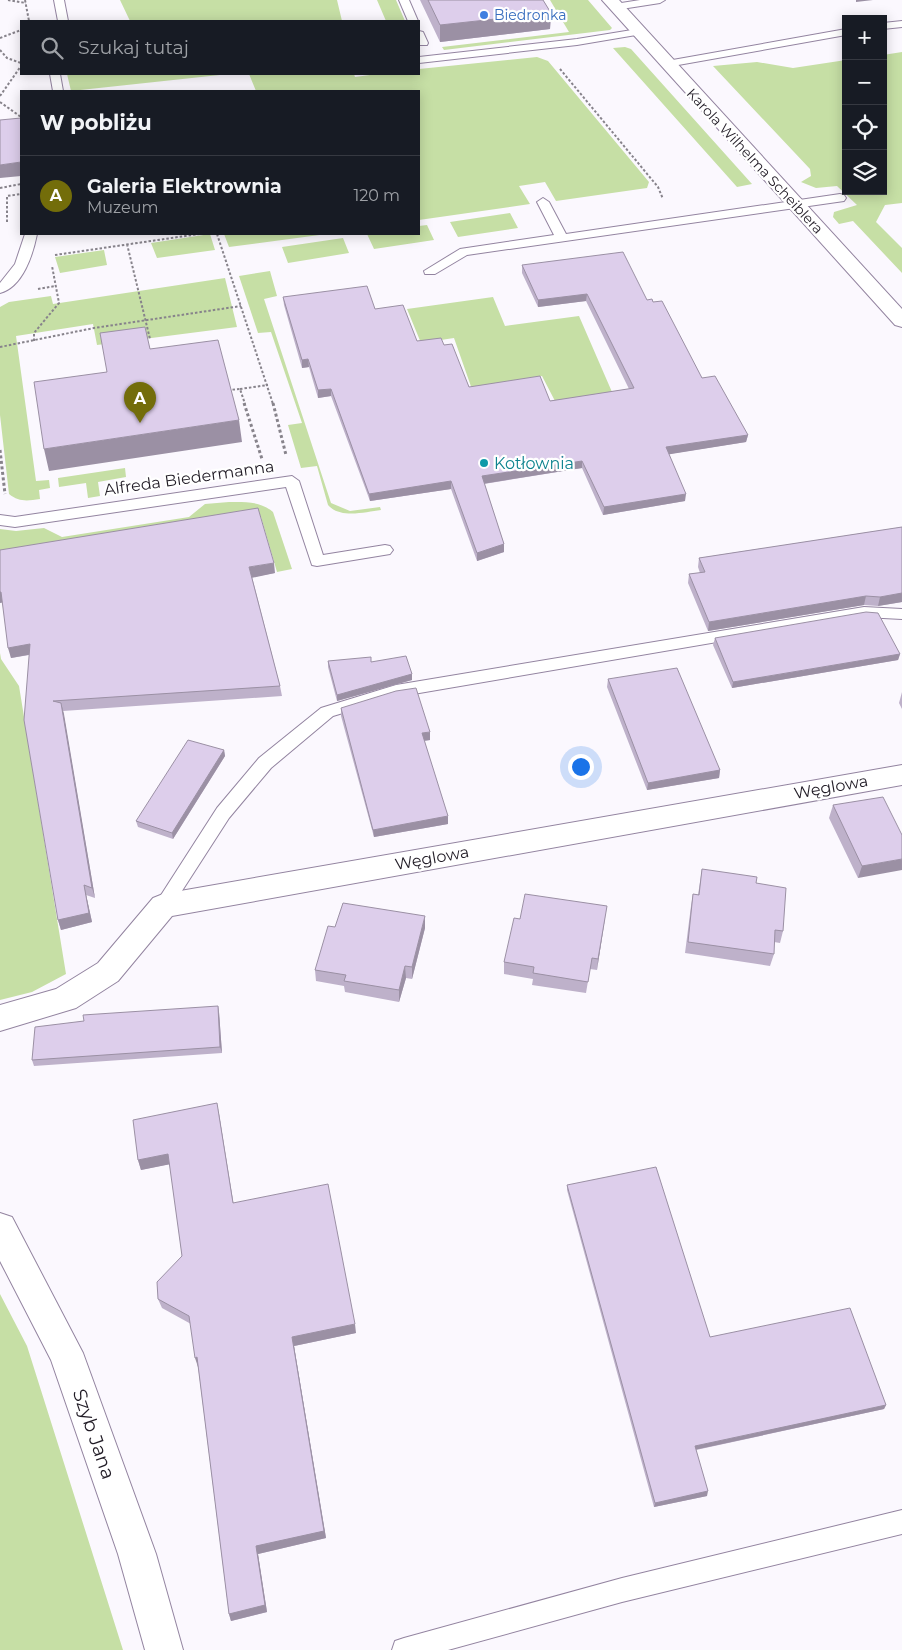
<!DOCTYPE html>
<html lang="pl">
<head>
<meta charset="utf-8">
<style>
	:root { --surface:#171b24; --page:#242831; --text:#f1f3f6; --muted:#9ea1a6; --line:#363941; --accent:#736d0a }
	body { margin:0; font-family:Montserrat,sans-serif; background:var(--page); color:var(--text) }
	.controls { position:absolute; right:15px; top:15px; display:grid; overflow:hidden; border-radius:0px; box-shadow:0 2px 12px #0003 }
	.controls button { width:45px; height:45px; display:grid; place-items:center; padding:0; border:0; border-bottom:1px solid var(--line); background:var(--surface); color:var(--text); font:25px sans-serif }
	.you { position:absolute; left:580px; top:766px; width:18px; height:18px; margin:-12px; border:4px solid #fff; border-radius:50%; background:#1a73e8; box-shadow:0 0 0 8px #1a73e833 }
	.badge { display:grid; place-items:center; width:32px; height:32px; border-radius:50%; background:var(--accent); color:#fff; font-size:16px; font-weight:700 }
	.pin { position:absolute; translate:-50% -41px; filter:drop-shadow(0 1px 2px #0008) }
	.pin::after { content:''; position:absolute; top:26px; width:18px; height:15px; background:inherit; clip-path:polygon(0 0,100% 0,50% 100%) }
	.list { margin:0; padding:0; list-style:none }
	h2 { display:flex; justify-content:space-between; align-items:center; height:65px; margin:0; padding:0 20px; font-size:21px }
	h2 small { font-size:16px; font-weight:400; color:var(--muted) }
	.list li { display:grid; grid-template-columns:32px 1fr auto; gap:15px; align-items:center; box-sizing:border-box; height:80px; padding:0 20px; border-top:1px solid var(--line) }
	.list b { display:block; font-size:19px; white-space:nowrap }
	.list p { margin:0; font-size:16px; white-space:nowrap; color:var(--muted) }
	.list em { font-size:16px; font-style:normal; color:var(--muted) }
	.icon { flex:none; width:28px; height:28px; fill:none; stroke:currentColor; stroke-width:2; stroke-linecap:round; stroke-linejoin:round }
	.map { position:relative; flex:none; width:902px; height:1650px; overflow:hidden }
	.search { position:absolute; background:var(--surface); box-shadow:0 2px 12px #0003; left:20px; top:20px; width:400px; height:55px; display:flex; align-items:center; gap:12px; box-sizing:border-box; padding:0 18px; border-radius:0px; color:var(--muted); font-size:19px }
	.panel { position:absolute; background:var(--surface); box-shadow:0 2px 12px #0003; left:20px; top:90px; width:400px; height:145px; border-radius:0px }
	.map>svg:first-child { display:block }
	.green { fill:#c6dfa5 }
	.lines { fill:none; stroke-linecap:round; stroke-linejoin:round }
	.lane-casing { stroke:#9384a0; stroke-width:2 }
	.street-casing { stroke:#9384a0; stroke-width:2 }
	.path-far1 { stroke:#87838b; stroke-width:2; stroke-dasharray:2.5 2; stroke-linecap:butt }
	.path { stroke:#87838b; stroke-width:3; stroke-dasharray:3 2.5; stroke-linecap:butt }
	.lane { fill:#fff; fill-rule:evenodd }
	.street { fill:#fff; fill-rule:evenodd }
	.wall { fill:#beb1ca }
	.shaded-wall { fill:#9b90a4 }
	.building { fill:#ddceeb; stroke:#9b90a4 }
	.shop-dot { fill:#3f7fe0; stroke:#fff; stroke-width:2 }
	.culture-dot { fill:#0f9aa8; stroke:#fff; stroke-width:2 }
	.labels { text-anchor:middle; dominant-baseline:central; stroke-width:4.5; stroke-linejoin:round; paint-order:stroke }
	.far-shop-label { font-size:14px; fill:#366cbe; stroke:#fff; text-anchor:start }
	.far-street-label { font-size:14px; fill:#201b25; stroke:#fff }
	.culture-label { font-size:16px; fill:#0d838f; stroke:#fff; text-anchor:start }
	.street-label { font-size:16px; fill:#201b25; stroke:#fff }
	.near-street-label { font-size:19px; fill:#201b25; stroke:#fff }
</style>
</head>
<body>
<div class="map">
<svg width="902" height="1650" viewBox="0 0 902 1650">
	<rect width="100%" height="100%" fill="#fbf8fe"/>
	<path class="green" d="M 120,0 L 337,0 L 342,21 L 130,21 Z
		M 377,0 L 396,0 L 405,21 L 386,21 Z
		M 550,0 L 588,0 L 612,28 L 610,30 L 444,50 L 442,47 L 569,32 Z
		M 625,47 L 631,49 L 752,184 L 737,187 L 613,48 Z
		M 902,52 L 902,203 L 885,205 L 876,222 L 902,248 L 902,273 L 853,221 L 839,224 L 833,217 L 834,212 L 857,205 L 837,186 L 816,188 L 801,182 L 811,176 L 810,169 L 713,66 L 757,62 L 793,68 L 846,60 L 846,191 L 883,191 L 883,55 Z
		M 537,57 L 548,61 L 649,182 L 647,188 L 556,201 L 545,182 L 519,186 L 530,204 L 419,220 L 419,91 L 256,91 L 249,74 L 354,74 L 355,77 L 377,74 L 419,74 L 419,69 Z
		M 67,74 L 229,74 L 71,91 Z
		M 510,213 L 518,228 L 458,237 L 450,222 Z
		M 427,225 L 434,240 L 374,249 L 367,234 L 419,234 L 419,226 Z
		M 210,234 L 215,250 L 157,258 L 151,243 Z
		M 224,234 L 327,234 L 229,247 Z
		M 343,238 L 349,253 L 288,263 L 282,247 Z
		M 104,250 L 107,265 L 60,273 L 55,257 Z
		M 270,271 L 277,296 L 264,299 L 331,503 L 350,511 L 380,507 L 381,510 C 365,512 340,519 328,505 L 317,466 L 301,468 L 288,425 L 302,423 L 271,332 L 258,333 L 239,276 Z
		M 225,278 L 237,327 L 97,345 L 93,324 L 16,336 L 36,481 L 49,480 L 50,488 L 39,490 L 40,499 C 27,501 19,502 9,494 L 0,415 L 0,307 L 9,302 L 51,296 L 53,304 Z
		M 493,297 L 505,326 L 579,316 L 612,392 L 555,401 L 542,376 L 497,383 L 474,395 L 454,338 L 421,343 L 407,309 Z
		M 125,468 L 126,477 L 98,482 L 100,496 L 88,498 L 86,483 L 59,487 L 58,478 Z
		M 229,502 C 245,502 260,501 273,512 L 292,569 L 277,572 L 261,517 L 0,559 L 0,529 L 16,531 L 44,528 L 62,537 L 189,517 L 205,504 Z
		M 0,653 L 1,659 L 19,686 L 66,974 L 32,992 L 0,1000 Z
		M 0,1294 L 27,1346 L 123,1650 L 0,1650 Z"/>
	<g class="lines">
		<g class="lane-casing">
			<path id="lane" d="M 54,0 L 64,0 L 68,21 L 58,21 Z
				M 399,0 L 409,0 L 418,21 L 408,21 Z
				M 640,0 L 665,0 L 660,3 L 615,10 L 610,7 L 615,4 Z
				M 902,21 L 902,27 L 883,29 L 883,23 Z
				M 638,29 L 642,30 L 642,34 L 577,45 L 419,63 L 419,57 L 577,39 Z
				M 846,29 L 846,35 L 667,67 L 661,64 L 667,61 Z
				M 419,31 L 423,32 L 428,43 L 427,45 L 419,45 Z
				M 50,74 L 60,74 L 63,91 L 53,91 Z
				M 840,194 L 844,195 L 846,198 L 844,201 L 467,255 L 435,274 L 425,274 L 424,271 L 460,249 L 554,235 L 537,202 L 543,198 L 549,202 L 566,234 Z
				M 25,234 L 37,234 C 33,254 23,287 0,293 L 0,283 L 15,264 Z
				M 292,476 L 299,481 L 323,555 L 385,545 L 390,546 L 393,550 L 390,554 L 317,566 L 312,565 L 286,487 L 15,527 L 0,525 L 0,515 L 15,517 Z
				M 864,607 L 902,609 L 902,619 L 864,617 L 396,697 L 333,716 L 271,768 L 229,818 L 169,911 L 163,913 L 157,911 L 154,906 L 217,808 L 259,758 L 321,708 L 396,685 Z
				M 902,1510 L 902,1534 L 622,1602 L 448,1650 L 392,1650 L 395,1641 L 404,1638 L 622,1578 Z"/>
		</g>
		<g class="street-casing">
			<path id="street" d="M 602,0 L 619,0 L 902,309 L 902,327 L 895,325 Z
				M 902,765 L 902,785 L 172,916 L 118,981 L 76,1008 L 0,1031 L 0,1005 L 56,989 L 98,963 L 153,898 L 163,894 Z
				M 0,1213 L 12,1217 L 83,1353 L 156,1554 L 183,1650 L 145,1650 L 118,1554 L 51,1360 L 0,1261 Z"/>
		</g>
		<path class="path-far1" d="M 8,0 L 26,3
			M 25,0 L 29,21
			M 0,38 L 21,30
			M 0,50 L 7,58 L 21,63
			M 560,69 L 658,187 L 663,199
			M 0,96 L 21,66
			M 0,102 L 21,117
			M 0,188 L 21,184
			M 7,222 L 7,196 L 21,194
			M 217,234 L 273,404
			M 127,244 L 150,339
			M 55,255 L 199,234
			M 38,289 L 55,286
			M 34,341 L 34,333 L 59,303 L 52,266
			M 0,347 L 94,328 L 241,306
			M 240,389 L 268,385
			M 228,390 L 240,389 L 245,404"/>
		<path class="path" d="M 244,403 L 262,459
			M 273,403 L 286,455
			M 0,450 L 5,494"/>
		<use href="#lane" class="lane"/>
		<use href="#street" class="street"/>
	</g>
	<path class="wall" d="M 420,0 L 543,0 L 551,13 L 550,29 L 440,42 Z
		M 522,265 L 647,300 L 653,302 L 702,378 L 748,435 L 746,442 L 669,454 L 685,501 L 603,515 L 582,468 L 484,484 L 504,544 L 504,552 L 477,561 L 451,489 L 370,501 L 331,396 L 318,398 L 309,367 L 302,368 L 284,305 L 283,297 L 375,309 L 417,341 L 444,345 L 469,387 L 550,401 L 629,389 L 586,301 L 538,307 L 522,273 Z
		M 902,527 L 902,602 L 878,606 L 864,605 L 708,631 L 688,583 L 689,574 L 700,573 L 698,567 L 699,558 Z
		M 0,550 L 275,573 L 252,577 L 280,686 L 282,696 L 63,711 L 95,898 L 86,895 L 92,922 L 61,930 L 58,920 L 29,655 L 11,658 L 3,602 L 0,603 Z
		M 715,638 L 900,654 L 898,660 L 732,688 L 713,645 Z
		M 328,661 L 371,662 L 412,674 L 412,680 L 337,701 L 328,667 Z
		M 608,679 L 720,770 L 719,778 L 647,790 L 607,687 Z
		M 902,692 L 902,709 L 899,703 Z
		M 341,708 L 430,740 L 424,741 L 448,824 L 374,837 L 341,716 Z
		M 224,750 L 225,756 L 173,839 L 138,827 L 136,821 Z
		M 833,805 L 902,835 L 858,878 L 829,818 Z
		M 702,869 L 756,883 L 783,931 L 780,943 L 774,942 L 774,954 L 770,966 L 685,953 L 691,906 L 693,894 L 698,895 Z
		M 605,918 L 597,970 L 590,969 L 586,993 L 532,985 L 533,979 L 504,974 L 504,962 L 520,919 Z
		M 335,927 L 425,928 L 412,979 L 406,978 L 399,1002 L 345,992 L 344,986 L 316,981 L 315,970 Z
		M 218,1006 L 219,1012 L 222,1053 L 34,1066 L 32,1060 Z
		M 219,1114 L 233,1203 L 356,1333 L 294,1346 L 326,1538 L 258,1554 L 267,1612 L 231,1621 L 229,1614 L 198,1366 L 198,1367 L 191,1324 L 162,1308 L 158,1299 L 182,1256 L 170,1164 L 141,1170 L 138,1160 Z
		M 567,1185 L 710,1337 L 886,1405 L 884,1409 L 696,1450 L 707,1496 L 654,1507 L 567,1190 Z"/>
	<path class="shaded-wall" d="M 856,0 L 873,0 L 856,2 Z
		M 551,13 L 550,29 L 440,42 L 440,25 Z
		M 21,162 L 21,176 L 0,178 L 0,165 Z
		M 587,294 L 586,301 L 538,307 L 538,300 Z
		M 308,359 L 309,367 L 302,368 L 302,360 Z
		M 331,389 L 331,396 L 318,398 L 318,390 Z
		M 239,420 L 242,442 L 49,471 L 44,449 Z
		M 748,435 L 746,442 L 665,455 L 666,447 Z
		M 582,461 L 582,468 L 482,484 L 482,476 Z
		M 451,481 L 451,489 L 370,501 L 369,494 Z
		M 686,494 L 685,501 L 603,515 L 604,507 Z
		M 504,544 L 504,552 L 477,561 L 477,553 Z
		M 274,563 L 275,573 L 251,578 L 249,567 Z
		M 0,592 L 1,592 L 4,602 L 0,603 Z
		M 902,593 L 902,602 L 878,606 L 880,597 Z
		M 866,596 L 864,605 L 708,631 L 709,622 Z
		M 30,644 L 33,654 L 11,658 L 8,648 Z
		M 900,654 L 898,660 L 732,688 L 733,682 Z
		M 412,674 L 412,680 L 337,701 L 337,695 Z
		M 61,703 L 64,714 L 95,898 L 92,888 Z
		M 430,732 L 430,740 L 422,741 L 422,733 Z
		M 224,750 L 225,756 L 173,839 L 172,833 Z
		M 720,770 L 719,778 L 647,790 L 648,783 Z
		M 448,816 L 448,824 L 374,837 L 373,830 Z
		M 902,859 L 902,870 L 858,878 L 862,866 Z
		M 84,885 L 92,922 L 61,930 L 58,920 Z
		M 607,906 L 605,918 L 597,970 L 598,959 Z
		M 425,916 L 425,928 L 412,979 L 412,967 Z
		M 405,966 L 406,978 L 399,1002 L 399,990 Z
		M 218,1006 L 219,1012 L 222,1053 L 220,1047 Z
		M 217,1103 L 219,1114 L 235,1213 L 233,1203 Z
		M 168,1154 L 171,1164 L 141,1170 L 138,1160 Z
		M 355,1324 L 356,1333 L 294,1346 L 326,1538 L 258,1554 L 267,1612 L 231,1621 L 229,1614 L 256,1546 L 292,1337 Z
		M 197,1357 L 200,1366 L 198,1367 L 195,1358 Z
		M 886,1405 L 884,1409 L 694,1450 L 695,1446 Z
		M 708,1491 L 707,1496 L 654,1507 L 655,1503 Z"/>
	<path class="building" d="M 428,0 L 543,0 L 551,13 L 440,25 Z
		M 21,118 L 21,162 L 0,165 L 0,120 Z
		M 623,252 L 647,300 L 652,299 L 653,302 L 662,301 L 702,378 L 715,376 L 748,435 L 666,447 L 686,494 L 604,507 L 582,461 L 482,476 L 504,544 L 477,553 L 451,481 L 369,494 L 331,389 L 318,390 L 308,359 L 302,360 L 283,297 L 367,286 L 375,309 L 403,305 L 417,341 L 441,338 L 444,345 L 452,344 L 469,387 L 540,376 L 550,401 L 634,388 L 587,294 L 538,300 L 522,265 Z
		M 145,327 L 150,349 L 218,340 L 239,420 L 44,449 L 34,382 L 107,372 L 100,333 Z
		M 258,508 L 274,563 L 249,567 L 280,686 L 53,701 L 61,703 L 92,888 L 84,885 L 89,913 L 58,920 L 24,720 L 30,644 L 8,648 L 1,592 L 0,592 L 0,550 Z
		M 902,527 L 902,593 L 880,597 L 866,596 L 709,622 L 689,574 L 705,572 L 699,558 Z
		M 866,612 L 878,613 L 900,654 L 733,682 L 715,638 Z
		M 406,656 L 412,674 L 337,695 L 328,661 L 371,657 L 371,662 Z
		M 677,668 L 720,770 L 648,783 L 608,679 Z
		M 416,688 L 430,732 L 422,733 L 448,816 L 373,830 L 341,708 L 396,691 Z
		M 188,740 L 224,750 L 172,833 L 136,821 Z
		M 883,797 L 902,835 L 902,859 L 862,866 L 833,805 Z
		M 702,869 L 757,877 L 756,883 L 786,888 L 783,931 L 775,930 L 774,954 L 688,942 L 693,894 L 699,895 Z
		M 525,894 L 607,906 L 598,959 L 592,958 L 588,982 L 533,973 L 534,967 L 504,962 L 514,918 L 520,919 Z
		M 343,903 L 425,916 L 412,967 L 405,966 L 399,990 L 344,981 L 346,975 L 315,970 L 328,926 L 335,927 Z
		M 218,1006 L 220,1047 L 32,1060 L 35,1027 L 84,1021 L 83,1015 Z
		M 217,1103 L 233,1203 L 328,1184 L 355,1324 L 292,1337 L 324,1531 L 256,1546 L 265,1605 L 229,1614 L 197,1357 L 195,1358 L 189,1316 L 158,1299 L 157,1282 L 182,1256 L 168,1154 L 138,1160 L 133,1120 Z
		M 656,1167 L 710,1337 L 850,1308 L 886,1405 L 695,1446 L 708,1491 L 655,1503 L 567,1185 Z"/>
	<circle class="shop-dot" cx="484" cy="15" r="5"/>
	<circle class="culture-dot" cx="484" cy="463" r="5"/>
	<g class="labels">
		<g class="far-shop-label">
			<text x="494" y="15">Biedronka</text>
		</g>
		<g class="far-street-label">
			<text transform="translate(755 161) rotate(47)">Karola Wilhelma Scheiblera</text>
		</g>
		<g class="culture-label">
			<text x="494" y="463">Kotłownia</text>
		</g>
		<g class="street-label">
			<text transform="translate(189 478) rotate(-8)">Alfreda Biedermanna</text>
			<text transform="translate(831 787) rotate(-10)">Węglowa</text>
			<text transform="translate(432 858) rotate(-10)">Węglowa</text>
		</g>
		<g class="near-street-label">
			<text transform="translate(94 1434) rotate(71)">Szyb Jana</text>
		</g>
	</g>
</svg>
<div class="controls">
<button>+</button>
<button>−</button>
<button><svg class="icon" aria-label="locate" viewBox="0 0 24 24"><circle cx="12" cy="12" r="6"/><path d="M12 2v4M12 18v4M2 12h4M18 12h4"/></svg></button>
<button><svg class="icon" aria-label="layers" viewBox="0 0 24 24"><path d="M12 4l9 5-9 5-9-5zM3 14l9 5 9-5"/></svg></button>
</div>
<div class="you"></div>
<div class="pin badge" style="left:140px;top:423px">A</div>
<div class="search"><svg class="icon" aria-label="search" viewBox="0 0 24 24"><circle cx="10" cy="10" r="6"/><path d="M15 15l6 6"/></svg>Szukaj tutaj</div>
<section class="panel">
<h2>W pobliżu<small></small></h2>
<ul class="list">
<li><span class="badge">A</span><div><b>Galeria Elektrownia</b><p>Muzeum</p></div><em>120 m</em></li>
</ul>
</section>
</div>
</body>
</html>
